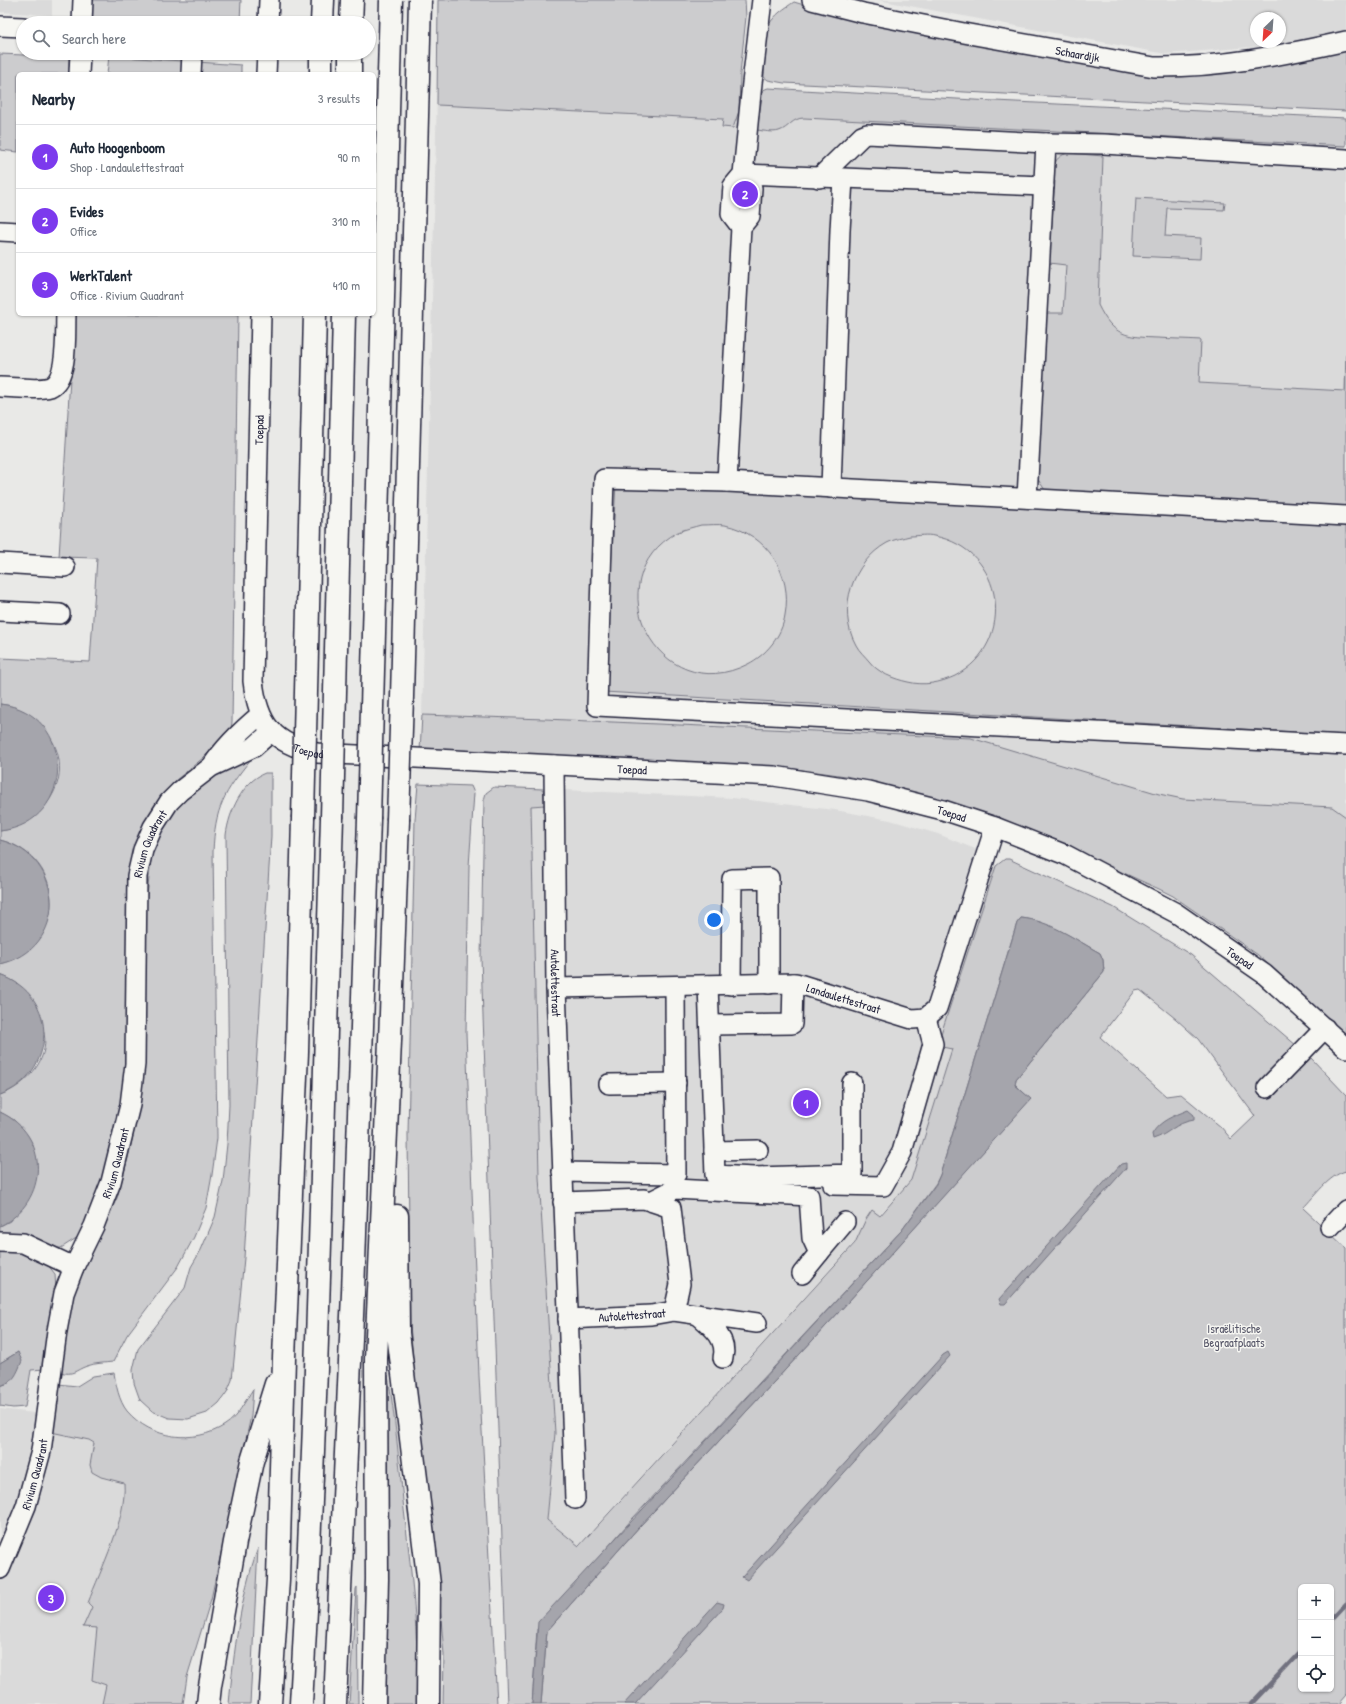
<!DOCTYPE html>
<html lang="en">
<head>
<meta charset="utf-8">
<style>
	:root { --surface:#fff; --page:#f2f2f3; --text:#1f2937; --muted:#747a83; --line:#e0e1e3; --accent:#7c3aed }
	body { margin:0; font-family:"Patrick Hand",sans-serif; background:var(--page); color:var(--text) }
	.controls { position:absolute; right:12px; bottom:12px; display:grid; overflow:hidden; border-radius:6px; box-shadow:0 1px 3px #0004 }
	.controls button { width:36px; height:36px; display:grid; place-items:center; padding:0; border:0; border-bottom:1px solid var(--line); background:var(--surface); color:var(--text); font:20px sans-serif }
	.compass { position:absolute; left:1250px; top:12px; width:36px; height:36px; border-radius:50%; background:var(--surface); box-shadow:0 1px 3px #0004; rotate:205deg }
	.you { position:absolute; left:714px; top:920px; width:14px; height:14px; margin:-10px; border:3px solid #fff; border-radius:50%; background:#1a73e8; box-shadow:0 0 0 6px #1a73e833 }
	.badge { display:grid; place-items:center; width:26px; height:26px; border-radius:50%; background:var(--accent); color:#fff; font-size:13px; font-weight:700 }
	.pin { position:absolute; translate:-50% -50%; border:2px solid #fff; box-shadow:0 1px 4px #0006 }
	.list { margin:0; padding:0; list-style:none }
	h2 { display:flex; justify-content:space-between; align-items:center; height:52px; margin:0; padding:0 16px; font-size:17px }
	h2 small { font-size:13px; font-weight:400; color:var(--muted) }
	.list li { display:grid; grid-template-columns:26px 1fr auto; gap:12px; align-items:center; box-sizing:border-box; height:64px; padding:0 16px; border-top:1px solid var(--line) }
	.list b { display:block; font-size:15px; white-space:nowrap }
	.list p { margin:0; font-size:13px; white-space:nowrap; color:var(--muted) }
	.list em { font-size:13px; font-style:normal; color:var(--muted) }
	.icon { flex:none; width:22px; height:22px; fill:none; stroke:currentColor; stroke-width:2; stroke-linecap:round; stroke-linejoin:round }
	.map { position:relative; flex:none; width:1346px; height:1704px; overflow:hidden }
	.search { position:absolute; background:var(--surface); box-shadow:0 1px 3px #0004; left:16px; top:16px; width:360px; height:44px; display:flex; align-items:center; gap:10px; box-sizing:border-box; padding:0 14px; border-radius:22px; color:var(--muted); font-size:15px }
	.panel { position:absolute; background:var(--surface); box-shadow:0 1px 3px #0004; left:16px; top:72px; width:360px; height:244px; border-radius:6px }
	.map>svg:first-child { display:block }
	.built { fill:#dadada; fill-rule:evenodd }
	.green { fill:#ccccce; stroke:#777784; fill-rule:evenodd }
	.water { fill:#a5a5ac; stroke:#71717f }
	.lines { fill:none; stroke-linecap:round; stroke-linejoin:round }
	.stream { stroke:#71717f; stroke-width:4.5 }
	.minor-casing { stroke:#22223b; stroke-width:22 }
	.highway-casing { stroke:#22223b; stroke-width:25 }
	.minor { stroke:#f6f6f2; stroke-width:19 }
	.highway { stroke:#f6f6f2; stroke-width:22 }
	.highway-bridge-casing { stroke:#22223b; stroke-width:25; stroke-linecap:butt }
	.highway-bridge { stroke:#f6f6f2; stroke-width:22 }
	.labels { text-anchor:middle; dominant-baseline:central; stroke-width:3; stroke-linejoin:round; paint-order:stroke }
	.street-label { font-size:12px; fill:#22223b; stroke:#f6f6f2 }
	.park-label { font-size:12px; fill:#555567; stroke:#f6f6f2 }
</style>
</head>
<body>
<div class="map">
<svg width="1346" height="1704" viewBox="0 0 1346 1704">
	<rect width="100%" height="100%" fill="#e9e9e7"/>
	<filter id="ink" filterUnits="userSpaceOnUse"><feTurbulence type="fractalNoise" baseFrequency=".025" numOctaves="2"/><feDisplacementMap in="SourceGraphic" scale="8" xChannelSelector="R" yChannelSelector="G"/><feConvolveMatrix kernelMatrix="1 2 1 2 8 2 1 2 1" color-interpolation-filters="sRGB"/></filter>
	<g filter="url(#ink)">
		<path class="built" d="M 0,0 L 52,0 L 52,15 L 0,12 Z
			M 878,0 L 1346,0 L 1346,34 L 1300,43 L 1166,54 ZM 1256,18 L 1280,18 L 1280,42 L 1256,42 Z
			M 446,79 L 1346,128 L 1346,905 L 971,738 L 545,719 L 422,715 L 437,93 Z
			M 543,789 L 732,798 L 835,810 L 890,820 L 938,834 L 975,849 L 996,866 L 937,1046 L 952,1049 L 911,1180 L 578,1546 L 547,1520 L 555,1433 L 539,1177 L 531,806 L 545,805 Z
			M 0,1409 L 137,1425 L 108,1704 L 0,1704 Z"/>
		<path class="green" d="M 88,0 L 241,0 L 240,21 L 236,23 L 93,19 L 88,7 Z
			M 438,0 L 745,0 L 746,17 L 740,74 L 739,111 L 733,128 L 722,127 L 723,119 L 437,105 Z
			M 794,2 L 837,15 L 1153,75 L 1173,77 L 1271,65 L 1346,50 L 1346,111 L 784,83 L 768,80 L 764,77 C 765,62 763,39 769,25 C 774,15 785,8 794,2 Z
			M 0,54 L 69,57 L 69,74 L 18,74 L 18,152 L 0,150 Z
			M 109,56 L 241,65 L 241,74 L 107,74 Z
			M 768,88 L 974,100 L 1346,118 L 1346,146 L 804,118 C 792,118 789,128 779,131 C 773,133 764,131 757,130 L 763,90 Z
			M 1068,153 L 1103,156 L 1098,305 C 1113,336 1126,337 1158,338 C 1172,339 1186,339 1201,340 L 1199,383 L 1345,391 L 1346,355 L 1346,509 L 1054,493 L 1045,490 L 1037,478 L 1046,313 L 1063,313 L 1066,265 L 1049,263 L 1055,181 L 1051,179 C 1054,165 1054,157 1068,153 Z
			M 1136,198 L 1225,203 L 1224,210 L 1167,208 L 1165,236 L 1201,238 L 1200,259 L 1133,256 Z
			M 74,314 L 238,314 L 232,722 L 231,730 L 203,758 L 176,780 L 147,819 L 128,868 L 128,965 L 124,1094 L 100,1193 L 81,1235 L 61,1248 L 47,1249 L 0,1237 L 0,1226 L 10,1221 L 37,1166 L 33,1146 L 28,1136 L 14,1120 L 0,1112 L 0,1095 C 24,1087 50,1061 44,1033 C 43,1026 39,1019 36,1013 C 28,992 22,983 0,975 L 0,964 C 68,947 68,857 0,840 L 0,831 C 40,825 73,784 54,744 C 52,739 47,734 43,729 C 30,713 21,707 0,704 L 0,658 L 90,662 L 97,558 L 59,557 Z
			M 616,484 L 1346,521 L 1346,735 L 604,692 ZM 701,525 C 709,525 718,524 725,525 C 767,534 793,574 785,615 C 782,636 766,655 748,664 C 658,710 592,579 678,532 C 685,529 694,527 701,525 ZM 910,536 C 918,536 927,534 934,536 C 1005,549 1018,643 955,676 C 940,683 924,686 908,682 C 894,679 878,673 869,661 C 865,656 859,651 856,645 C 836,609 853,562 887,543 C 894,539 903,538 910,536 Z
			M 422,715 L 545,719 L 971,738 L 1159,794 L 1183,799 L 1332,807 L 1346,817 L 1346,1034 L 1258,955 L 1173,896 L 1159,889 L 1018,825 L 989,816 L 881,784 L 846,776 L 788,768 L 420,751 Z
			M 251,759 C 224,793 215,807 213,852 L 217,1138 L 212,1175 L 206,1208 L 194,1237 L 178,1267 L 127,1335 L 113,1362 C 105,1363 95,1363 87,1366 C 75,1370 74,1376 60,1372 L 71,1303 L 81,1273 L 117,1198 L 128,1158 L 140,1103 L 144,1051 L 145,916 L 152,849 L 160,831 L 180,803 L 225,767 Z
			M 265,773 L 271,773 L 271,836 L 244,1258 L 232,1380 L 227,1392 L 219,1403 L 207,1413 L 188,1419 L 169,1418 L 152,1411 L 140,1400 L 134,1383 L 133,1370 L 138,1349 L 185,1288 L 191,1267 L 201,1250 L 215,1217 L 223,1181 L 227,1144 L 229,1105 L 226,835 C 229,812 242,782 265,773 Z
			M 418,784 L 471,786 L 474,793 L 469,866 L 466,1033 L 479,1376 L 497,1704 L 443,1704 L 444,1655 L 438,1581 L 424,1451 L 416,1388 L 410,1325 L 408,1134 L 415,820 Z
			M 494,787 L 543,789 L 545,805 L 531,806 L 539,1177 L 555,1433 L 547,1520 L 579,1546 L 855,1243 L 866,1219 L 872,1210 L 880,1216 L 911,1180 L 952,1049 L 937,1046 L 996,866 L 1005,859 L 1009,859 L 1113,907 L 1191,955 L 1311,1058 L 1346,1095 L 1346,1171 C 1329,1175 1315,1196 1303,1208 L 1346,1248 L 1346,1695 L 1338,1704 L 541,1704 L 547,1631 L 639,1527 L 839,1312 L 1030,1099 L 1015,1084 L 1016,1079 L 1104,972 L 1103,960 L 1100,953 C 1076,940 1049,921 1021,918 L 1017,923 L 940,1175 L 936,1183 L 902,1230 L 633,1518 L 537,1629 L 532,1704 L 508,1704 L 483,1016 L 481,958 L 484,800 L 486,793 ZM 1140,990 L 1176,1019 L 1198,1039 L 1255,1116 L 1231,1139 L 1221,1127 L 1181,1094 L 1166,1096 L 1100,1037 L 1135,991 ZM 1301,1587 L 1331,1587 L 1331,1689 L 1301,1689 Z
			M 0,1246 L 44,1260 L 55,1274 L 56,1291 L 45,1369 L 31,1370 L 25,1407 L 13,1408 L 0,1406 L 0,1386 L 9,1383 L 18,1352 L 0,1363 Z
			M 114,1373 C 116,1385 119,1401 127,1411 C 151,1439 194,1445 225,1425 C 238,1417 245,1401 253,1389 L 251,1416 L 211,1599 L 187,1677 L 183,1704 L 102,1704 L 106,1685 L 92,1680 L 97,1628 L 83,1627 L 92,1607 L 88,1603 C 101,1569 127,1518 124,1483 L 101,1477 L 92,1472 L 90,1465 L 94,1443 L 89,1440 L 51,1432 L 58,1384 L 77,1386 L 93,1376 Z
			M 388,1375 C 395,1417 399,1459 403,1501 C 411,1569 419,1636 418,1704 L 386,1704 Z
			M 258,1548 L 250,1704 L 229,1704 C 234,1652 240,1597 258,1548 Z
			M 357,1587 L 358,1704 L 349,1704 L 356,1589 Z"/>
		<path class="water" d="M 0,704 C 77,712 77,823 0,831 Z
			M 0,840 C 67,857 69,950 0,964 Z
			M 1021,918 C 1049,920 1076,940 1100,953 L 1103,960 L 1104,972 L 1016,1079 L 1015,1085 L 1031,1099 L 839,1312 L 639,1527 L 547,1631 L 541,1704 L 532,1704 L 538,1622 L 902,1230 L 936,1184 L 940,1175 L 1017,923 Z
			M 0,975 C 60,995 57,1074 0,1095 Z
			M 1188,1110 L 1194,1115 L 1194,1120 C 1174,1123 1170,1134 1153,1139 L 1152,1134 C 1160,1120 1174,1116 1188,1110 Z
			M 0,1112 C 51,1135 49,1202 0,1226 Z
			M 1126,1163 L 1126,1168 L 1005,1304 L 1001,1304 L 999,1299 L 1121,1164 Z
			M 18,1352 L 22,1361 C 16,1375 15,1381 0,1386 L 0,1363 Z
			M 948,1352 L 950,1356 L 747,1580 L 742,1577 L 943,1355 Z
			M 717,1602 L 724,1604 L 723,1608 L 635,1704 L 624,1704 Z"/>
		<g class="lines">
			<path class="stream" d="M 1331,1620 L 1346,1604
				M 1251,1704 L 1301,1651"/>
			<g class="minor-casing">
				<g id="minor">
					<path id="s1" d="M 812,0 L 863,13 L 969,34 L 1154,67 C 1219,68 1283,55 1346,41"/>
					<path d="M 82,23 L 83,0"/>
					<path d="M 268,23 L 269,0"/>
					<path d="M 0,26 L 23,27"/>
					<path d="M 79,74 L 80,53"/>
					<path d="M 191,74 L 192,53"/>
					<path d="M 266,74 L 267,53"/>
					<path d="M 743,174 L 1044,186"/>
					<path d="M 819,178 L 862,136 L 867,134 L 1046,143"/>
					<path d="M 741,227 L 731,214 L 733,186 L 743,174 L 752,83 L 762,0"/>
					<path d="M 0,231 L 18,232"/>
					<path id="s2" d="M 261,314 L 253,681 C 258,724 273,744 317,753 L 774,776 L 868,791 L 943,810 L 995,827 L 1066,855 L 1176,913 L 1264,974 L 1346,1048"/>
					<path d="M 0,387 C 14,387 37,391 50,387 C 69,379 65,332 66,314"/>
					<path d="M 727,482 L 741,227 L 750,216 L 752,188 L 743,174"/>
					<path d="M 831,488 L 840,230 L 843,179"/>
					<path d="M 1027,498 L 1046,143 L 1104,144 L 1346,159"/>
					<path d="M 1346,516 L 727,482 L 604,479 L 597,706 L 1346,745"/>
					<path d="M 0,563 L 65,567"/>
					<path d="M 0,611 L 60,614"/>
					<path id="s3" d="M 554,765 L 556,988 L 575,1499"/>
					<path d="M 212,766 C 225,746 242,730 260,715"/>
					<path d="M 708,985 L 715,1175 L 754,1177 L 852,1174 L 852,1083"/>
					<path d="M 731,985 L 732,879 L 769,878 L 769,984"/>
					<path id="s4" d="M 556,988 L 796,983 L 912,1019 L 926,1018 L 937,1008 L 995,827"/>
					<path d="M 710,1025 L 792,1024 L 793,983"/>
					<path d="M 609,1084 L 676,1083"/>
					<path d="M 1267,1088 L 1325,1028"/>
					<path d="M 714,1151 L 758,1150"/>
					<path d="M 562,1172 L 676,1174 L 675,986"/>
					<path d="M 833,1185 L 883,1186 L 902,1152 L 933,1044 L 926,1018"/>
					<path d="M 651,1201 L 675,1189 L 809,1196 L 812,1238 L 819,1253 L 802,1274"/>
					<path d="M 563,1202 L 644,1199 L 671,1208 L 680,1284 L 674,1311 L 651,1315 L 568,1319"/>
					<path d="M 1330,1227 L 1346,1210"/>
					<path d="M 0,1242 L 23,1243 L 74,1267"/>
					<path d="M 819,1253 L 845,1222"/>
					<path d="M 674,1311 L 757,1323"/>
					<path d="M 697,1314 C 711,1326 728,1338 723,1358"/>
					<path id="s5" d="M 0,1569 L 26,1506 L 41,1451 L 57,1331 L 64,1293 L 74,1267 L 94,1226 L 111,1182 L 130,1105 L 135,1064 L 137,876 L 143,850 L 153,827 L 169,802 L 180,791 L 211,767 L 254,747 L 272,731"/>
				</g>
			</g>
			<g class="highway-casing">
				<path id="highway" d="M 322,23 L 323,0
					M 351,23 L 352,0
					M 321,74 L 321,53
					M 350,74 L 350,53
					M 397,1216 L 398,1333 L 429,1584 L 428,1704
					M 208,1704 L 210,1686 L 235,1542 L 252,1461 L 276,1384
					M 270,1704 L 278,1579 L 284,1358 L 297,1052 L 303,818
					M 301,1704 C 318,1409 323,1114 332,818
					M 335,1704 L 353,1293 L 369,819
					M 374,1704 L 377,1579 L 376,1359 L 390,1041 L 398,820"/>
			</g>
			<use href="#minor" class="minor"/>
			<use href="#highway" class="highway"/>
			<g class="highway-bridge-casing">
				<path id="highway-bridge" d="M 303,818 L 315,314
					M 332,818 L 344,314
					M 369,819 L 391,0
					M 398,820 L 402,697 L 420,0"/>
			</g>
			<use href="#highway-bridge" class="highway-bridge"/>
		</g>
	</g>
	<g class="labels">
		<g class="street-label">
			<text stroke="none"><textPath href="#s1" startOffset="271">Schaardijk</textPath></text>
			<text transform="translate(259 430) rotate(-89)">Toepad</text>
			<text stroke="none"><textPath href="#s2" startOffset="464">Toepad</textPath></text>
			<text stroke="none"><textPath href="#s2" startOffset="788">Toepad</textPath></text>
			<text stroke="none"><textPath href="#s2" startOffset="1112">Toepad</textPath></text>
			<text stroke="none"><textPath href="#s5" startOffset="749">Rivium Quadrant</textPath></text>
			<text stroke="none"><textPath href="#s2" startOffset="1436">Toepad</textPath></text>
			<text stroke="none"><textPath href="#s3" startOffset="218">Autolettestraat</textPath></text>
			<text stroke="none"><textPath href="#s4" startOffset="290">Landaulettestraat</textPath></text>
			<text stroke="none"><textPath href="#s5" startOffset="425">Rivium Quadrant</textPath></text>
			<text transform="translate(632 1315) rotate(-4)">Autolettestraat</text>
			<text stroke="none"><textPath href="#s5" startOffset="101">Rivium Quadrant</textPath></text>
		</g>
		<g class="park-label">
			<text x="1234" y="1328">Israëlitische<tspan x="1234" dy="14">Begraafplaats</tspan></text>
		</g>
	</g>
</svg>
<div class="controls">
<button>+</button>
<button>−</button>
<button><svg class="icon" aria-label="locate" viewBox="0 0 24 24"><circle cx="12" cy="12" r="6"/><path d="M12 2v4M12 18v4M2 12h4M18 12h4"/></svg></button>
</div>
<svg class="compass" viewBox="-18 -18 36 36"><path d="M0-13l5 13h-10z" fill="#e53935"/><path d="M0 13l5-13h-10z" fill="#747a83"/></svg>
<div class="you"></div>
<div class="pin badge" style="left:806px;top:1103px">1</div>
<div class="pin badge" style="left:745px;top:194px">2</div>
<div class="pin badge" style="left:51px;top:1598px">3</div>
<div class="search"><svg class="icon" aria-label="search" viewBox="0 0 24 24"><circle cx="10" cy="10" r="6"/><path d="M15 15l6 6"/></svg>Search here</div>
<section class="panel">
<h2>Nearby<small>3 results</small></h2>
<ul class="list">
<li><span class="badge">1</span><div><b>Auto Hoogenboom</b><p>Shop · Landaulettestraat</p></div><em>90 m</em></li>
<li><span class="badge">2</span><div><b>Evides</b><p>Office</p></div><em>310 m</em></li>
<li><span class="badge">3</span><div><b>WerkTalent</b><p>Office · Rivium Quadrant</p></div><em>410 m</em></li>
</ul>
</section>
</div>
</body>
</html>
